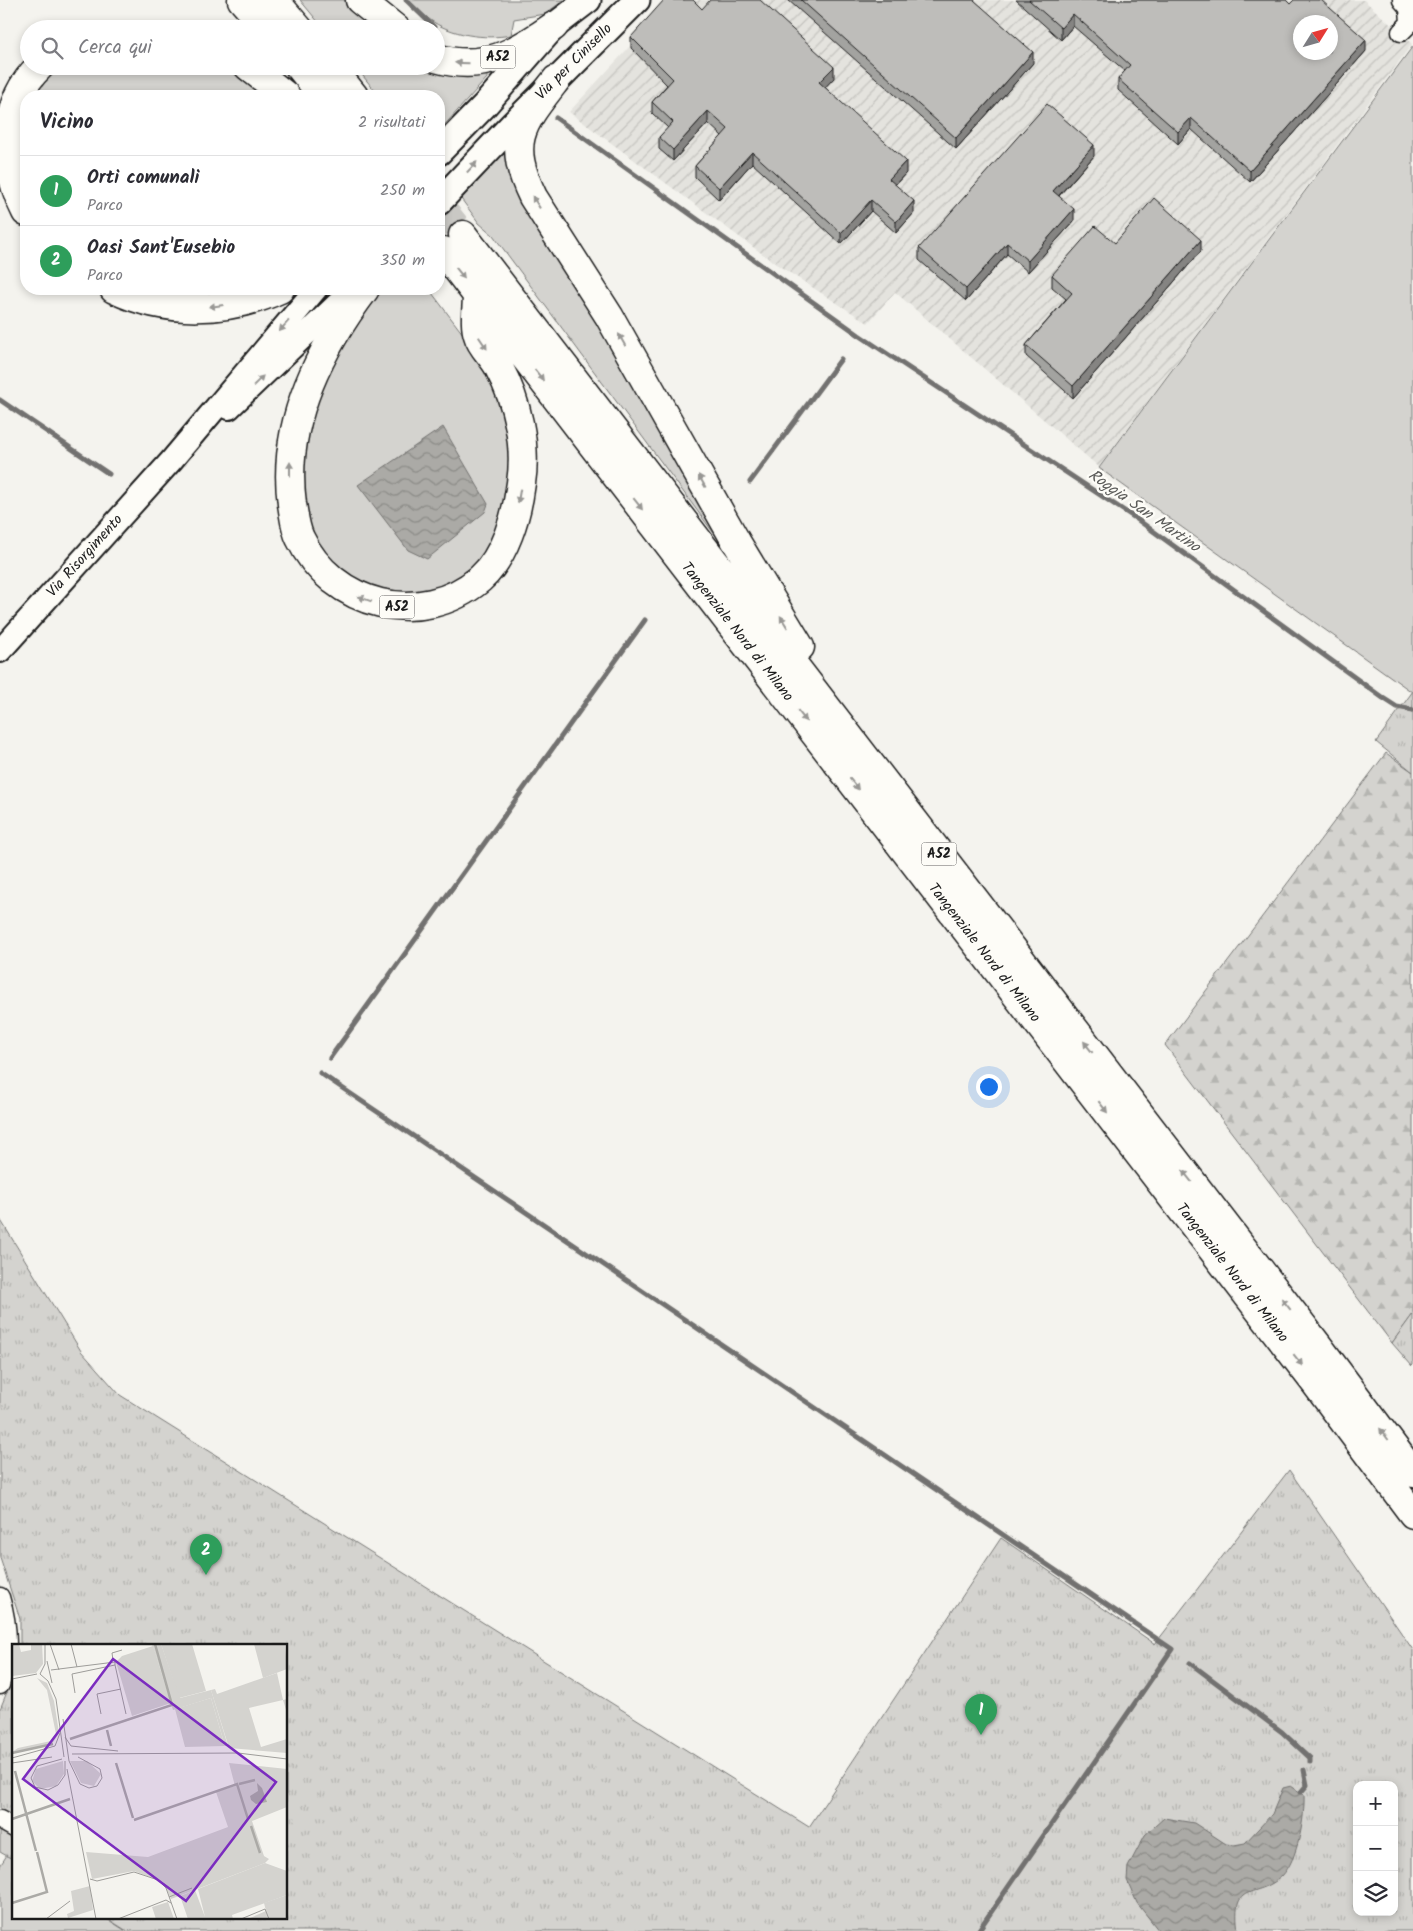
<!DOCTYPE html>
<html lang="it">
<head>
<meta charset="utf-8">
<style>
	:root { --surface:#fff; --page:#f2f2f3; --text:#2b2b33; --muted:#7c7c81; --line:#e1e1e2; --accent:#111827 }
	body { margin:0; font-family:Kalam,sans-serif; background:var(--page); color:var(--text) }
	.controls { position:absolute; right:15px; bottom:15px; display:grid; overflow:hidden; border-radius:10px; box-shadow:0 2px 8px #0003 }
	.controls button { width:45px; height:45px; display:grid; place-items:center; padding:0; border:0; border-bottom:1px solid var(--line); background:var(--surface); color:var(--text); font:25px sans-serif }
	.compass { position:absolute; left:1293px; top:15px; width:45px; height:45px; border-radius:50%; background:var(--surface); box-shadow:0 2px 8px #0003; rotate:53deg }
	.you { position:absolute; left:988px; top:1086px; width:18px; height:18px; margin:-12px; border:4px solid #fff; border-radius:50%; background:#1a73e8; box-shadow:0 0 0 8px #1a73e833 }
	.badge { display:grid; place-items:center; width:32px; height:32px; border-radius:50%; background:var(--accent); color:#fff; font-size:16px; font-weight:700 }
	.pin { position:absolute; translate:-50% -41px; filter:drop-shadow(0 1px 2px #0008) }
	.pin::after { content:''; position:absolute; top:26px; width:18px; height:15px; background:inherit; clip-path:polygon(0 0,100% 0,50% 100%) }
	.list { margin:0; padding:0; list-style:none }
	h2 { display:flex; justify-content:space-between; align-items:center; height:65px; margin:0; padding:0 20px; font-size:21px }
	h2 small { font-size:16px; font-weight:400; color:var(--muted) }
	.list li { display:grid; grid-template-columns:32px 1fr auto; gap:15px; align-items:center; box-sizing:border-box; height:70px; padding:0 20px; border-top:1px solid var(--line) }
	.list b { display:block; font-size:19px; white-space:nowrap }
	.list p { margin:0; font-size:16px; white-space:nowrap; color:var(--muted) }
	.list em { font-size:16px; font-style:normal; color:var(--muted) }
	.icon { flex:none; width:28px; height:28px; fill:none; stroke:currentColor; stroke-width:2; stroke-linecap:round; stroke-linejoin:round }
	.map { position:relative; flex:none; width:1413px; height:1931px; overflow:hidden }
	.search { position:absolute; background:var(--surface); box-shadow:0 2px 8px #0003; left:20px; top:20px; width:425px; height:55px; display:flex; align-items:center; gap:12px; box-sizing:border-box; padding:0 18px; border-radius:28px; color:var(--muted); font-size:19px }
	.panel { position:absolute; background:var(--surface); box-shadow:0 2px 8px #0003; left:20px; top:90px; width:425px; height:205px; border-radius:20px }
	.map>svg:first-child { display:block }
	.industrial { fill:url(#industrial-furrows); fill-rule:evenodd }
	.green { fill:#d4d3cf; stroke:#787876 }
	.forest { fill:url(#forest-firs); stroke:#787876 }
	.park { fill:url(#park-tufts); stroke:#787876; fill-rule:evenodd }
	.water { fill:url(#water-waves); stroke:#72716f }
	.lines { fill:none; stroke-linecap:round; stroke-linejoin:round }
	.stream { stroke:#72716f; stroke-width:5 }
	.motorway-tunnel { stroke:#c9c8c4; stroke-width:28; stroke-dasharray:28 14; stroke-linecap:butt }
	.minor-casing { stroke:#1c1c1c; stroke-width:21 }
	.tertiary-casing { stroke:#1c1c1c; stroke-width:26 }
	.secondary-casing { stroke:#1c1c1c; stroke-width:29 }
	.motorway-casing { stroke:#1c1c1c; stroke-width:31 }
	.minor { stroke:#fdfcf7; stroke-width:18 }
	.tertiary { stroke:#fdfcf7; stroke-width:22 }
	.secondary { stroke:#fdfcf7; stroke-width:25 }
	.motorway { stroke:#fdfcf7; stroke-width:28 }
	.wall { fill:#a3a3a0; stroke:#1c1c1c }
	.shaded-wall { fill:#858482; stroke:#1c1c1c }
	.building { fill:#bebdba; stroke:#1c1c1c; fill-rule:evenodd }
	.oneway { fill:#989794 }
	.labels { text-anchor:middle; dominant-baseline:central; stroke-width:4.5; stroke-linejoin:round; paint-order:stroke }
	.shield { fill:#fdfcf7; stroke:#605f5e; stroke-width:1 }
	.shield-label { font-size:14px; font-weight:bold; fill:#1c1c1c }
	.street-label { font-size:15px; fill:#1c1c1c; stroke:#fdfcf7 }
	.water-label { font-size:16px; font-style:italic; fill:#5c5c5a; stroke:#fdfcf7 }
	.inset-river { fill:none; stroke:#abaaa6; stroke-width:2.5 }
	.inset-road { fill:none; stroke:#9e9d9a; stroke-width:1 }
	.view { fill:#7b2cbf; fill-opacity:0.15; stroke:#7b2cbf; stroke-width:2.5 }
	.inset-edge { fill:none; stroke:#1c1c1c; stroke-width:2.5 }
</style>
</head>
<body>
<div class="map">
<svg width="1413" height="1931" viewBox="0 0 1413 1931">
	<defs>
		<pattern id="industrial-furrows" width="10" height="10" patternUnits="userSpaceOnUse" patternTransform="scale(1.25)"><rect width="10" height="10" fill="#e4e3de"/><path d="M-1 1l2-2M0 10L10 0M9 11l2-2" fill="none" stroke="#c3c2be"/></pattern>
		<pattern id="forest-firs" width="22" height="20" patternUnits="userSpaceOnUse" patternTransform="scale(1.25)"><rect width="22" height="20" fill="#d4d3cf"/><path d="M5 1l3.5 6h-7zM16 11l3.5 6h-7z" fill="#b5b5b1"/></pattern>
		<pattern id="park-tufts" width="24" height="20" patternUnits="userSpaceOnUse" patternTransform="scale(1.25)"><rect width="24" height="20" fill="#d4d3cf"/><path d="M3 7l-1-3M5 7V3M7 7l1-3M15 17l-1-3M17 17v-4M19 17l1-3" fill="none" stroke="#b5b5b1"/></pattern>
		<pattern id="water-waves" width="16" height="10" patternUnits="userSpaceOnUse" patternTransform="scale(1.25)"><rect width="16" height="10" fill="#abaaa6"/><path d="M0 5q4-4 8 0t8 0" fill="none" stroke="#8a8a86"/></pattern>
	</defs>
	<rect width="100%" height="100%" fill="#f4f3ee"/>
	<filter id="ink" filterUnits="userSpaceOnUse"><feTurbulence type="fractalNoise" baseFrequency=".02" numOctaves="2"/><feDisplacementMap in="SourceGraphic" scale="10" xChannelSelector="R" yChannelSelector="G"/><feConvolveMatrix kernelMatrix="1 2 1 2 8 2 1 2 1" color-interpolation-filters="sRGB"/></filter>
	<g filter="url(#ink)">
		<path class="industrial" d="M 673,0 L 1364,0 L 1412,44 L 1099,467 L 895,292 L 868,323 L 776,264 L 569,112 ZM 1300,22 L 1330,22 L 1330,52 L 1300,52 Z"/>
		<path class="green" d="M 300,0 L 346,0 L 383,29 L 324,29 Z
			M 409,0 L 564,0 L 545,14 L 514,19 L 511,35 C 485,40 450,35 429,19 C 422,13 415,6 409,0 Z
			M 1413,46 L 1413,691 L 1412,692 L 1099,468 Z
			M 54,66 L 231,66 L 251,78 L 273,96 L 26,96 L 37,81 Z
			M 355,66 L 436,66 L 487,74 L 487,78 L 439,131 L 439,96 L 379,96 Z
			M 503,146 L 512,171 L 595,313 L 733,559 L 493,235 L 479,223 L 459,196 Z
			M 129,289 L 258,289 L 217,300 Z
			M 374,289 L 429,289 L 472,346 L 495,382 L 515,461 L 508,502 L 481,566 L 452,591 L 373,596 L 315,547 L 297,470 L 313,394 Z
			M 7,1855 L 14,1860 L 14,1917 L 104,1917 L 126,1931 L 0,1931 L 0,1866 Z"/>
		<path class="forest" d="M 1386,753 L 1413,772 L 1413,1314 L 1392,1343 L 1165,1045 Z"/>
		<path class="park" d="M 1413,691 L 1413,772 L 1376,742 Z
			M 0,1219 L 81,1351 L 120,1395 L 809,1827 L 1001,1538 L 1155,1644 L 1289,1470 L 1413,1650 L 1413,1931 L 127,1931 L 105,1917 L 286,1917 L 286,1645 L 20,1645 L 20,1619 L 0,1558 ZM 1357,1785 L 1394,1785 L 1394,1912 L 1357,1912 Z
			M 1413,1314 L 1413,1365 L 1412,1366 L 1392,1343 Z
			M 14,1675 L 14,1860 L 0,1852 L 0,1709 Z"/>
		<path class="water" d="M 443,427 L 488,504 L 485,512 L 427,559 L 408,550 L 358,485 Z
			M 1291,1786 L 1304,1795 C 1305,1817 1298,1859 1282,1876 C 1255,1901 1231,1879 1238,1931 L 1159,1931 L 1137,1903 L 1127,1880 L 1128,1867 L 1145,1835 L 1164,1818 L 1194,1823 L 1226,1844 L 1234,1845 L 1245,1843 L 1272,1814 L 1283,1788 Z"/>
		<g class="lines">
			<path class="stream" d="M 406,0 L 434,27
				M 556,118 L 859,335 L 1138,520 L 1383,698 L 1397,707 L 1413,710
				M 0,400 L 109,474
				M 750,482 L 841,359
				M 330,1058 L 645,620
				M 320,1073 L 1172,1649 L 978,1931
				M 1190,1663 L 1282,1732 L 1310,1758 L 1310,1762
				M 1301,1792 L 1307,1785 L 1304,1770"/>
			<path class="motorway-tunnel" d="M 439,205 L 463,235"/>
			<g class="minor-casing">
				<path id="minor" d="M 1401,32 L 1410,23 L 1409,8 L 1402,0
					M 0,1597 C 9,1627 10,1655 0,1685
					M 0,1820 L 14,1828"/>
			</g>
			<g class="tertiary-casing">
				<path id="tertiary" d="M 229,408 L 353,289
					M 0,651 L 171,461 L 316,289"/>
			</g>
			<g class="secondary-casing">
				<path id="secondary" d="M 439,152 L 484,106 L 554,26 L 588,0
					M 439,202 L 512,125 L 637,0"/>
			</g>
			<g class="motorway-casing">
				<path id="motorway" d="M 242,0 L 268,29
					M 274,0 L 299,29
					M 360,0 L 396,29
					M 436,58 C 483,72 516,53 554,26
					M 248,66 L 286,96
					M 299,66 L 323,96
					M 330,66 L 354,96
					M 556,80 C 521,125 506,141 533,197 L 609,316 L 737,543 L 800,647
					M 26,212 C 2,165 0,104 40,66
					M 463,235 L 1319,1347 L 1413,1473
					M 443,251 L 1316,1384 L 1413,1514
					M 114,289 C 166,314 228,313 280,289
					M 365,289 C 319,350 281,425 292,504 C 294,515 295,528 300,538 C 332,606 421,629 480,579 C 505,557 517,515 521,483 C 527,445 517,401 499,368 C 494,357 481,347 478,335 C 474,324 477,307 477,295"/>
			</g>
			<use href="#minor" class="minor"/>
			<use href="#tertiary" class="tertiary"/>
			<use href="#secondary" class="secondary"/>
			<use href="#motorway" class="motorway"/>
		</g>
		<path class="wall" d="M 788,0 L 974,0 L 1033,63 L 956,149 Z
			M 1016,0 L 1286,0 L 1290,4 L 1366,51 L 1250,182 L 1191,129 L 1178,144 L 1118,90 L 1118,79 L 1125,71 L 1073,26 L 1061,40 Z
			M 702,9 L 834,78 L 825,87 L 906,173 L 895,185 L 914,213 L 896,233 L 871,211 L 841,244 L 752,163 L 719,200 L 695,177 L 695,166 L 722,136 L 708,123 L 673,161 L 659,149 L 659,137 L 668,128 L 652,113 L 652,102 L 667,85 L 631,48 L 631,37 Z
			M 1094,156 L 1059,196 L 1074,221 L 1028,272 L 1007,254 L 966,301 L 919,260 L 919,248 Z
			M 1115,243 L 1201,251 L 1073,398 L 1026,356 L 1026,345 L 1066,299 L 1052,287 L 1052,275 Z"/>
		<path class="shaded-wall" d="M 1073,14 L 1073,26 L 1061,40 L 1061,28 Z
			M 1366,40 L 1366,51 L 1250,182 L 1250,171 Z
			M 1033,52 L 1033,63 L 956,149 L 956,138 Z
			M 834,67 L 834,78 L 819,94 L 819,82 Z
			M 708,111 L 708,123 L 673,161 L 673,150 Z
			M 1191,118 L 1191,129 L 1178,144 L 1178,132 Z
			M 1094,145 L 1094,156 L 1053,202 L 1053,191 Z
			M 752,152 L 752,163 L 719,200 L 719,188 Z
			M 906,161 L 906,173 L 889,191 L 889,179 Z
			M 871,200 L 871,211 L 841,244 L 841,233 Z
			M 914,201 L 914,213 L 896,233 L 896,222 Z
			M 1074,209 L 1074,221 L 1028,272 L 1028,261 Z
			M 1201,240 L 1201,251 L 1073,398 L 1073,386 Z
			M 1007,243 L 1007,254 L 966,301 L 966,289 Z"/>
		<path class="building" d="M 664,0 L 693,0 L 702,9 L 710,0 L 760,0 L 834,67 L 819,82 L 906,161 L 889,179 L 914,201 L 896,222 L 871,200 L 841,233 L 752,152 L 719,188 L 695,166 L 728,129 L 708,111 L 673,150 L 659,137 L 673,122 L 652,102 L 673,79 L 631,37 Z
			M 801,0 L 974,0 L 1033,52 L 956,138 Z
			M 1029,0 L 1286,0 L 1290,4 L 1294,0 L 1321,0 L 1366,40 L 1250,171 L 1191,118 L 1178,132 L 1118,79 L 1130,65 L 1073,14 L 1061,28 ZM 1300,22 L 1330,22 L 1330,52 L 1300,52 Z
			M 1047,104 L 1094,145 L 1053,191 L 1074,209 L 1028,261 L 1007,243 L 966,289 L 919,248 Z
			M 1154,198 L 1201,240 L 1073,386 L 1026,345 L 1072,293 L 1052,275 L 1095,226 L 1115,243 Z"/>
		<defs><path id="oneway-solid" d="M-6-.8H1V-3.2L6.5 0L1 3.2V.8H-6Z" transform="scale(1.25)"/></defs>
		<g class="oneway">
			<use href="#oneway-solid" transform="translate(462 63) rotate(-178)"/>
			<use href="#oneway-solid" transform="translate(472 167) rotate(-47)"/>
			<use href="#oneway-solid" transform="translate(536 202) rotate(-122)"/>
			<use href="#oneway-solid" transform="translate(460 273) rotate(52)"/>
			<use href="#oneway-solid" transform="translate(216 306) rotate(173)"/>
			<use href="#oneway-solid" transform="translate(284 326) rotate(131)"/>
			<use href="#oneway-solid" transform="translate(622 340) rotate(-119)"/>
			<use href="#oneway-solid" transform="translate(483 343) rotate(56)"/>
			<use href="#oneway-solid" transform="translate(539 375) rotate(52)"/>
			<use href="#oneway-solid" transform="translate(258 381) rotate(-44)"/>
			<use href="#oneway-solid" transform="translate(290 469) rotate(-90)"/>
			<use href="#oneway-solid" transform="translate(702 481) rotate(-119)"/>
			<use href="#oneway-solid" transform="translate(519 496) rotate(100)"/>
			<use href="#oneway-solid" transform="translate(638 504) rotate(52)"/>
			<use href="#oneway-solid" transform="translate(365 599) rotate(-160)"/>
			<use href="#oneway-solid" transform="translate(784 622) rotate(-122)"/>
			<use href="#oneway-solid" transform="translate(802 716) rotate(52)"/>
			<use href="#oneway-solid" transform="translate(854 784) rotate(52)"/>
			<use href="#oneway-solid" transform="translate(1088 1047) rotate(-128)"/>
			<use href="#oneway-solid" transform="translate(1103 1107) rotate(52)"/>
			<use href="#oneway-solid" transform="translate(1187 1176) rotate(-128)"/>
			<use href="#oneway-solid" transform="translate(1286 1304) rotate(-128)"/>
			<use href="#oneway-solid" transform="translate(1298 1360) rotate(52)"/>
			<use href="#oneway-solid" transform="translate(1384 1434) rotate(-127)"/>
		</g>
	</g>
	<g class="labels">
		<g class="shield">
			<rect x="480.5" y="45.5" width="35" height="23" rx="4"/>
			<rect x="379.5" y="595.5" width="35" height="23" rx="4"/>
			<rect x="921.5" y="842.5" width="35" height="23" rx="4"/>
		</g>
		<g class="shield-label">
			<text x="498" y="57">A52</text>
			<text x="397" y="607">A52</text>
			<text x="939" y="854">A52</text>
		</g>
		<g class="street-label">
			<text transform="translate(574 62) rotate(-45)">Via per Cinisello</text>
			<text transform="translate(85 556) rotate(-48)">Via Risorgimento</text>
			<text transform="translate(737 632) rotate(52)">Tangenziale Nord di Milano</text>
			<text transform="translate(984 953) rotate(52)">Tangenziale Nord di Milano</text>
			<text transform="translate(1232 1273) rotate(52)">Tangenziale Nord di Milano</text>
		</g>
		<g class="water-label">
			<text transform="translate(1144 511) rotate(35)">Roggia San Martino</text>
		</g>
	</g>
	<g transform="translate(12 1644)">
		<rect width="275" height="275" fill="#f4f3ee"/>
		<path d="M 0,0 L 7,0 L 9,8 L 19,6 L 19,0 L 30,0 L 31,20 L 24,29 L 0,32 ZM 141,2 L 159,59 L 120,72 L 104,18 L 110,12 ZM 265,29 L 271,56 L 275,55 L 275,69 L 271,56 L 237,64 L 249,103 L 275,95 L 275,109 L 217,104 L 199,46 L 203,45 L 205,50 ZM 25,34 L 35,39 L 42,57 L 47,89 L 40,100 L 0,108 L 6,104 L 39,97 L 44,90 L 35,46 ZM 51,117 L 52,130 L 44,142 L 28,145 L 20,137 L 24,125 ZM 58,117 L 75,117 L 89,130 L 82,142 L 69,139 ZM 253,219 L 275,227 L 275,251 L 220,271 L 221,275 L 176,275 L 168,252 L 183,246 L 193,273 L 186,245 Z" fill="#d4d3cf"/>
		<path d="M 149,0 L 180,0 L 194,47 L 167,54 ZM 242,0 L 273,0 L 275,25 L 251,34 ZM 199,54 L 213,102 L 173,103 L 163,65 Z" fill="#d4d3cf"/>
		<path d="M 275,251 L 275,275 L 236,275 L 254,267 L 252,259 Z" fill="#d4d3cf"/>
		<path d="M 140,0 L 149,0 L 168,54 L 199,46 L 216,102 L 213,102 L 199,54 L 161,66 ZM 217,119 L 275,125 L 275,163 L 240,177 L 252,212 L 257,215 L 253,219 L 159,255 L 151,238 L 122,227 L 80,235 L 74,208 L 136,213 L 216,183 L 204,148 L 223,142 ZM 78,242 L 81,266 L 56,274 L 55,270 L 62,267 L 59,247 ZM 156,258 L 162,275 L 144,275 L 140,263 Z" fill="#d4d3cf"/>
		<path d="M 245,139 L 250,144 L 255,158 L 244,160 L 239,156 L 238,152 L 246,147 Z" fill="#abaaa6"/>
		<path class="inset-river" d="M 95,86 L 99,102M 58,95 L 160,61 L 143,0M 0,109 L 41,100M 104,119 L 121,174M 3,127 L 24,207M 227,140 L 243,136M 0,175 L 58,155M 122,176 L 225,140 L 236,175M 239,182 L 248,209M 0,259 L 35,248 L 25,208"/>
		<path class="inset-road" d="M 33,0 L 33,20 L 28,30 L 36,37 L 44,55 L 52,113M 38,0 L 47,26M 59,0 L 65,23M 101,16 L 100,9 L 110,6M 35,17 L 40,39M 103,21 L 114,70M 39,26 L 103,18M 0,35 L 25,30M 63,49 L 60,30 L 103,21 L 103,18M 89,70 L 85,50 L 109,45M 51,75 L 57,117M 53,93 L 59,102 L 106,107M 60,110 L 226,109 L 275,115M 0,114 L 43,102 L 48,89M 50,115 L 25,122 L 19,134 L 23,143 L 36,146 L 46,141 L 53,131 L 53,117M 57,117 L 68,140 L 77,144 L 85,142 L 90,134 L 88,125 L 66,113M 0,119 L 40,113M 55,125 L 84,275M 78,235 L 85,237 L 122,228 L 146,236 L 154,244 L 165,275M 157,253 L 180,244M 34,275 L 58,257M 106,275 L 154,256 L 159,259M 229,275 L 253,265 L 257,275"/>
		<path class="view" d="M 101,15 L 264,138 L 174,257 L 11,135 Z"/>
		<rect width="275" height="275" class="inset-edge"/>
	</g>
</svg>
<div class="controls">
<button>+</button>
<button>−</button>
<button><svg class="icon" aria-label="layers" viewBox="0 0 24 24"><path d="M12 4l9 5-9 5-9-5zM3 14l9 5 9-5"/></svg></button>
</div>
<svg class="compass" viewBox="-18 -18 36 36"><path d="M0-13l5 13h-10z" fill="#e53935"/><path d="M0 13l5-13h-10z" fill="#7c7c81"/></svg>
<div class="you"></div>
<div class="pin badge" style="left:981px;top:1735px;background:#2e9e5b">1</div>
<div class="pin badge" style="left:206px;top:1575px;background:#2e9e5b">2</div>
<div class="search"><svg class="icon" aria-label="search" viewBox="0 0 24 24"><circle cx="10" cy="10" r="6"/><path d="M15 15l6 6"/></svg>Cerca qui</div>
<section class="panel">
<h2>Vicino<small>2 risultati</small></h2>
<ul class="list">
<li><span class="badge" style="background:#2e9e5b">1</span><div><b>Orti comunali</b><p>Parco</p></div><em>250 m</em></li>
<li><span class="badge" style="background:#2e9e5b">2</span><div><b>Oasi Sant'Eusebio</b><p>Parco</p></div><em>350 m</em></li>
</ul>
</section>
</div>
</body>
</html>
